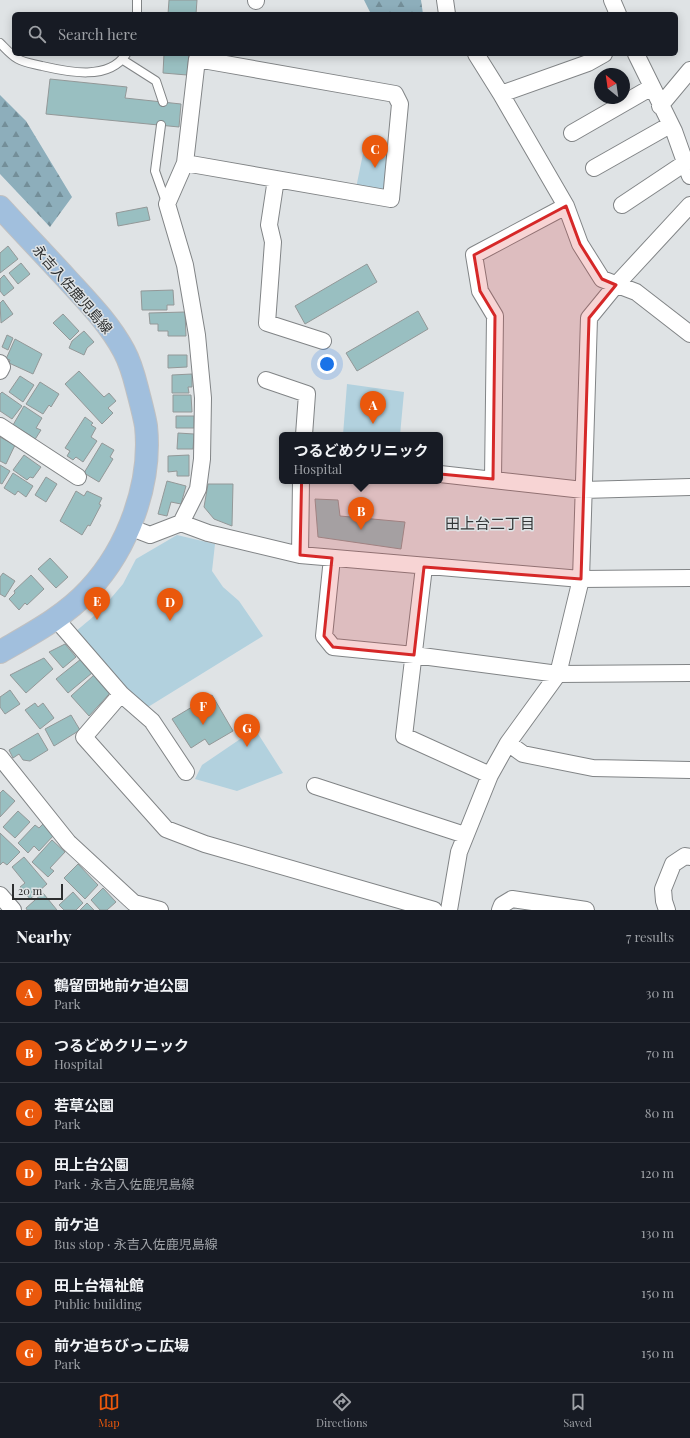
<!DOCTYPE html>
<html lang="en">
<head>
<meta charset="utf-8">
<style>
	:root { --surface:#171b24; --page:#242831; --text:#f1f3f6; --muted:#9ea1a6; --line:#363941; --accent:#ea580c }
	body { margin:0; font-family:"Playfair Display","Noto Sans JP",serif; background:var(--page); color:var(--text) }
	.compass { position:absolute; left:594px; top:68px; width:36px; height:36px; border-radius:50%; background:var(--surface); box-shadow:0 2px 10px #0003; rotate:331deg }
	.scale { position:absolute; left:12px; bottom:10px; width:51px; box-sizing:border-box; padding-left:4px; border:2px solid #2c2e2f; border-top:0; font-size:11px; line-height:14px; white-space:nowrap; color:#2c2e2f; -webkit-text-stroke:3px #dfe3e5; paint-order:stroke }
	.you { position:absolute; left:327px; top:364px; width:14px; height:14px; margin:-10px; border:3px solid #fff; border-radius:50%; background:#1a73e8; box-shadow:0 0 0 6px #1a73e833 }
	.badge { display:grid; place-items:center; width:26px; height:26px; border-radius:50%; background:var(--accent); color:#fff; font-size:13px; font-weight:700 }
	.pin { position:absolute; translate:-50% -33px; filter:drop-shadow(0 1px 2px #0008) }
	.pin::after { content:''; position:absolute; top:21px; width:14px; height:12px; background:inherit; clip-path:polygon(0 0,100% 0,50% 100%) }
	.popup { position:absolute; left:279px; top:432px; width:164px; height:52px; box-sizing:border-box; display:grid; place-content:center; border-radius:6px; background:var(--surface); filter:drop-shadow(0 1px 3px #0005); font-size:13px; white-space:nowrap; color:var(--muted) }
	.popup b { font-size:15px; color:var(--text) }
	.popup::after { content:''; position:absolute; left:50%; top:100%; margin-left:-8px; border:8px solid transparent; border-top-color:var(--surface) }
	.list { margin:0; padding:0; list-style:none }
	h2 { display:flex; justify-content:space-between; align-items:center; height:52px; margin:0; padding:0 16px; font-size:17px }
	h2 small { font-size:13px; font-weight:400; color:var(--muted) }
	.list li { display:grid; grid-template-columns:26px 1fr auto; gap:12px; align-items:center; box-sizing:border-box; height:60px; padding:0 16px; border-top:1px solid var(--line) }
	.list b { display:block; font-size:15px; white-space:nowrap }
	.list p { margin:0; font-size:13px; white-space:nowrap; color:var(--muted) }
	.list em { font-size:13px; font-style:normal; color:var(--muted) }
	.icon { flex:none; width:22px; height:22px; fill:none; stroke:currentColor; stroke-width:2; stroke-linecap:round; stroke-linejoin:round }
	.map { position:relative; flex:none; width:690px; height:910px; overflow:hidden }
	.search { position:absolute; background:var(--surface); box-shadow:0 2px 10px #0003; left:12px; right:12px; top:12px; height:44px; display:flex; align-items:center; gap:10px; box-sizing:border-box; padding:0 14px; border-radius:6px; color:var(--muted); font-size:15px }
	.sheet { height:472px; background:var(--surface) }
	nav { display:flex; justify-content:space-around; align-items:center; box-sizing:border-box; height:56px; border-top:1px solid var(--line); background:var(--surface); font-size:11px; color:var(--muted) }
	nav a { display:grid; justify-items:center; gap:2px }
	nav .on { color:var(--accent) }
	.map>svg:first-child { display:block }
	.forest { fill:url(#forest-firs) }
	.green { fill:#b2d1de }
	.building { fill:#99bfc1; stroke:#939898 }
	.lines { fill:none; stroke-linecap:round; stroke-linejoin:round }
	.lane-casing { stroke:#818486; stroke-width:10 }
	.street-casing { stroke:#818486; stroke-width:18 }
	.primary-casing { stroke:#c0c0c1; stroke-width:24 }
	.lane { stroke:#fff; stroke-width:8 }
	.street { stroke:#fff; stroke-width:16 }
	.primary { stroke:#a1bfdd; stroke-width:22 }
	.marked { fill:#d62828; fill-opacity:0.2; stroke:#d62828; stroke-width:3; stroke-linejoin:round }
	.labels { text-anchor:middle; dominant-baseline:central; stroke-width:3; stroke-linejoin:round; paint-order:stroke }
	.street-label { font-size:14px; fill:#2c2e2f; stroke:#dfe3e5 }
	.neighbourhood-label { font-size:15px; fill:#333637; stroke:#dfe3e5 }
</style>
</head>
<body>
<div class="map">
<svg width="690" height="910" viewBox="0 0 690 910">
	<defs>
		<pattern id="forest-firs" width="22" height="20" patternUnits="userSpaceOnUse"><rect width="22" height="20" fill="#8daebb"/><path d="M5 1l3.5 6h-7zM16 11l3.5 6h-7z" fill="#738e98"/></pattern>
	</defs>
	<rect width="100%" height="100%" fill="#dfe3e5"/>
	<path class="forest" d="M 364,0 L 421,0 L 423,14 L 371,14 Z
		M 0,95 L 26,121 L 72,197 L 50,227 L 0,174 Z"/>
	<path class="green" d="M 365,144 L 390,148 L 387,188 L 381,192 L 356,188 Z
		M 347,384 L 404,392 L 400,435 L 343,435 Z
		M 177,535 L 215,544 L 212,571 L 223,587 L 239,601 L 263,636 L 148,707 L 128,691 L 75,632 L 100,611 L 123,584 L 136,559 Z
		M 255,729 L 283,773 L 237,791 L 195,779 L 202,765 Z"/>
	<path class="building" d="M 169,0 L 197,0 L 196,14 L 168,14 Z
		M 164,54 L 189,54 L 187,75 L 163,73 Z
		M 50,79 L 127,87 L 125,98 L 181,104 L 179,127 L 46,114 Z
		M 147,207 L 150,220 L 118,226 L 116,213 Z
		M 8,246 L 18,259 L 0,273 L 0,253 Z
		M 21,263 L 30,274 L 18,284 L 9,273 Z
		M 367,264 L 377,282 L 305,324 L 295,306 Z
		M 4,275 L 14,288 L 4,296 L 0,291 L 0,279 Z
		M 173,290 L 174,305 L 167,305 L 167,310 L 142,310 L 141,291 Z
		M 3,300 L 13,314 L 1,323 L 0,303 Z
		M 418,311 L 428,329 L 357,371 L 346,353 Z
		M 185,312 L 186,336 L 168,336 L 168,331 L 158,331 L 158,324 L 150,324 L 149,313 Z
		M 63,314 L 79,331 L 70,340 L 53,323 Z
		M 84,331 L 94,342 L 87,348 L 84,355 L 69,348 L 72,341 Z
		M 7,335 L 13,338 L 8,350 L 2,347 Z
		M 15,339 L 42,354 L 33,374 L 9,363 L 10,360 L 6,359 Z
		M 168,355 L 187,355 L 187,367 L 168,368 Z
		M 79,371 L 104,397 L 109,393 L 116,401 L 108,408 L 113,413 L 102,424 L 65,384 Z
		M 192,374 L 192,387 L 188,387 L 189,393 L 172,393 L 172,375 Z
		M 20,376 L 34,385 L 23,402 L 9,392 Z
		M 40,382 L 59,394 L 51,407 L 49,405 L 43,414 L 26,404 Z
		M 2,392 L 22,406 L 12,419 L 0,411 L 0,394 Z
		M 173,395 L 191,395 L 192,412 L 173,412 Z
		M 24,406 L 42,418 L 36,428 L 41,430 L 34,441 L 30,438 L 31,436 L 13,425 Z
		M 176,416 L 194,416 L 194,428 L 176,428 Z
		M 85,417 L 93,423 L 91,425 L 96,428 L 91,437 L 97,441 L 83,462 L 76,457 L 73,460 L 67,456 L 70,451 L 65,448 Z
		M 178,433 L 194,434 L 193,449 L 177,449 Z
		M 0,437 L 15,445 L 6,464 L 0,461 Z
		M 102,443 L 114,450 L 110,457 L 113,459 L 99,482 L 84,473 Z
		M 24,455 L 41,467 L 33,478 L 30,477 L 27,480 L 13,470 Z
		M 189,455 L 189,476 L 177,476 L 177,471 L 168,472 L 168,456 Z
		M 0,465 L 10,471 L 2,484 L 0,483 Z
		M 13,473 L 33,486 L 26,497 L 18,491 L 15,495 L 4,488 Z
		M 46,477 L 57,484 L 46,502 L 35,495 Z
		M 167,481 L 186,486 L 181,504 L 171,502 L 167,516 L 158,514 Z
		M 208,484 L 233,484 L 232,526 L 214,519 L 204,507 Z
		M 76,491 L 84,496 L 87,491 L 102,498 L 99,504 L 101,505 L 90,526 L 88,525 L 82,535 L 60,521 Z
		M 315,499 L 338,500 L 340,516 L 405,522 L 401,549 L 318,537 Z
		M 50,558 L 68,577 L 56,588 L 38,569 Z
		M 3,573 L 15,581 L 5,597 L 0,594 L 0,577 Z
		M 31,575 L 44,589 L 27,605 L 25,603 L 19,610 L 9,599 L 15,593 L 14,591 Z
		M 65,644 L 76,657 L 63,668 L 49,652 Z
		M 44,658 L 53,669 L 26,693 L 10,675 Z
		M 81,659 L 92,673 L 68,693 L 56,679 Z
		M 94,675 L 110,693 L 89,716 L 71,696 Z
		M 10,690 L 20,704 L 5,714 L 0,707 L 0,697 Z
		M 212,695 L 233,731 L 209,745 L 205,739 L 191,748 L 172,719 Z
		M 35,703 L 38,707 L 43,703 L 54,718 L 40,729 L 25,710 Z
		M 71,715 L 80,730 L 54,746 L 45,729 Z
		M 38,733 L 48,750 L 30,761 L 23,760 L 19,754 L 13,758 L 9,750 Z
		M 3,790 L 15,801 L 0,817 L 0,793 Z
		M 18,811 L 30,822 L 15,838 L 3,827 Z
		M 43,824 L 54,835 L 39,851 L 34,846 L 28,853 L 18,843 L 35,825 L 39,828 Z
		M 0,833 L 20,852 L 7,865 L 3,862 L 0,865 Z
		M 52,840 L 65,852 L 50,868 L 54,871 L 48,877 L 32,862 Z
		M 24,857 L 47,884 L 30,899 L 20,887 L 25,883 L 12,867 Z
		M 78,864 L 98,885 L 85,899 L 64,878 Z
		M 103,888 L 116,902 L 107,910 L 100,910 L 91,900 Z
		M 73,892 L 83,903 L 76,910 L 64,910 L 59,905 Z
		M 43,893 L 57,910 L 27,910 L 26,908 Z
		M 87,903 L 94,910 L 80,910 Z"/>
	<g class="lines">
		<g class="lane-casing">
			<path id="lane" d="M 137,14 L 137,0
				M 0,43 C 6,49 11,55 18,59 C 25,63 35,64 42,66 C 68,72 109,81 126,54
				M 123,60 L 156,81 L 163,102
				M 161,125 L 155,171 L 166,202"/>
		</g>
		<g class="street-casing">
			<path id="street" d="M 445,0 L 447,14
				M 612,0 L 618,14
				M 256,1 L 256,0
				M 476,54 L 501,94 L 566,206 L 580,244 L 602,279 L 636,292 L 690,334
				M 636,54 L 674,131 L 690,176
				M 501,94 L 588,63 L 604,54
				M 660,106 L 690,70
				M 572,133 L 652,87
				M 594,168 L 670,125
				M 276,179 L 269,225 L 273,242 L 267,323 L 323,341
				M 622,205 L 685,163
				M 0,363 L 2,367 L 0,371
				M 266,380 L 307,394 L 304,435
				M 0,426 L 78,477
				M 440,474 L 583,490 L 690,487
				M 493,479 L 495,316 L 480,291 L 474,255 L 566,206
				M 181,523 L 198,489 L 202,459 L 203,398 L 197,335 L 185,265 L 167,204 L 185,163 L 197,59 L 395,94 L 400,104 L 391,199 L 185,163
				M 129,527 L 150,535 L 181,523 L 208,533 L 300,555 L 581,579 L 690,578
				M 300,555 L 301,481
				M 332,558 L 324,636 L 333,647 L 414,655 L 558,674 L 690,673
				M 424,567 L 404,736 L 490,775
				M 56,619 L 121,694 L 152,721 L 186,772
				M 121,694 L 84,737 L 166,829 L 205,844 L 434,910
				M 508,743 L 523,754 L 593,768 L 690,770
				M 0,757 L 68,842 L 134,903 L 160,910
				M 315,786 L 465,835
				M 0,895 L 13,910
				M 449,910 L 459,852 L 490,775 L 508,743 L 558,674 L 581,579 L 589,318 L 616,285 L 690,205
				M 500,910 L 502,905 L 512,899 L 586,910
				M 667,910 L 664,901 L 663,889 L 673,864 L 685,856 L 690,857"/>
		</g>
		<g class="primary-casing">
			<path id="primary" d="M 0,207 C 22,231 44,254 66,278 C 87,301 109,323 124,351 C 130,362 134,376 137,388 C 140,400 144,414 146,426 C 152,484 128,548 89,590 C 64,617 31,634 0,652"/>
		</g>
		<use href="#lane" class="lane"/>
		<use href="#street" class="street"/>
		<use href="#primary" class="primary"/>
	</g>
	<path class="marked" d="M 566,206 L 580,244 L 602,279 L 616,285 L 589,318 L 581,579 L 424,567 L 414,655 L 333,647 L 324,636 L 332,558 L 300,555 L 302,461 L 493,479 L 495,316 L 480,291 L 474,255 Z"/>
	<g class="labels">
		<g class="street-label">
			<text transform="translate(73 289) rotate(49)">永吉入佐鹿児島線</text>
		</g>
		<g class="neighbourhood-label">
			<text x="490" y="523">田上台二丁目</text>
		</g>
	</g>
</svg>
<svg class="compass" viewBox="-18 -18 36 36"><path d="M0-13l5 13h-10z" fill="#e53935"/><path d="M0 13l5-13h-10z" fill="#9ea1a6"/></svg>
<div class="scale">20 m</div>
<div class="you"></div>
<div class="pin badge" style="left:373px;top:424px">A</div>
<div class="pin badge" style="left:361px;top:530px">B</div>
<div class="popup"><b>つるどめクリニック</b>Hospital</div>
<div class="pin badge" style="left:375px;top:168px">C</div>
<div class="pin badge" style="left:170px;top:621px">D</div>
<div class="pin badge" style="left:97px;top:620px">E</div>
<div class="pin badge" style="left:203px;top:725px">F</div>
<div class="pin badge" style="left:247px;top:747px">G</div>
<div class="search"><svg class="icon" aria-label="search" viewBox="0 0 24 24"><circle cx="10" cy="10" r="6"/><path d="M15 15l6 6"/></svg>Search here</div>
</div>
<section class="sheet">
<h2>Nearby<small>7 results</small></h2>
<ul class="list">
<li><span class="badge">A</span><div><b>鶴留団地前ケ迫公園</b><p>Park</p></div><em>30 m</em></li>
<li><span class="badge">B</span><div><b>つるどめクリニック</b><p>Hospital</p></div><em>70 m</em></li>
<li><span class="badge">C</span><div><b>若草公園</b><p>Park</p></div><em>80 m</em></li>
<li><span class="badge">D</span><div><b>田上台公園</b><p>Park · 永吉入佐鹿児島線</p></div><em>120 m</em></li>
<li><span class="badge">E</span><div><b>前ケ迫</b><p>Bus stop · 永吉入佐鹿児島線</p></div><em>130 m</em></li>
<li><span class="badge">F</span><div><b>田上台福祉館</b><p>Public building</p></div><em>150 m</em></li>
<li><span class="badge">G</span><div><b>前ケ迫ちびっこ広場</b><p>Park</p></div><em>150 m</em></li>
</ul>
</section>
<nav>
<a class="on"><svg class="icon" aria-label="map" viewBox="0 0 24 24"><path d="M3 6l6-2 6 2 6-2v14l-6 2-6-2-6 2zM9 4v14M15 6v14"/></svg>Map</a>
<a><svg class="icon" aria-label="directions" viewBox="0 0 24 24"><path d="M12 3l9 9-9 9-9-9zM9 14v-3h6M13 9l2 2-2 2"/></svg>Directions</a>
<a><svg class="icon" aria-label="saved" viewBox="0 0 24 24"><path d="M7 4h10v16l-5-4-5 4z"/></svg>Saved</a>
</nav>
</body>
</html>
